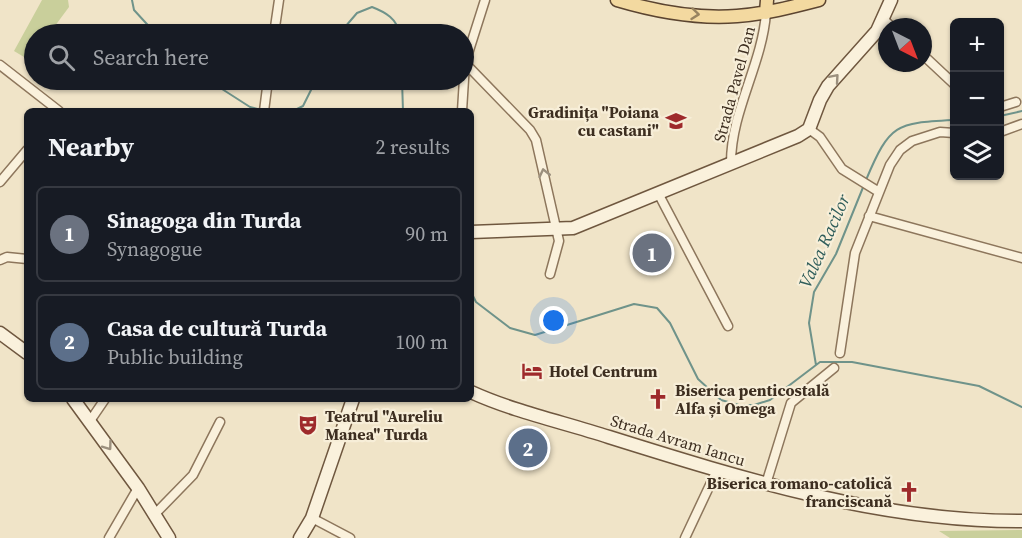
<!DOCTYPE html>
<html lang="en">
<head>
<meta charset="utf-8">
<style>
	:root { --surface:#171b24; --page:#242831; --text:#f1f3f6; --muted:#9ea1a6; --line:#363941; --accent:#2563eb }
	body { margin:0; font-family:"Source Serif 4",serif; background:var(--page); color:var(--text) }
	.controls { position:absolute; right:18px; top:18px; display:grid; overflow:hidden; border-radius:9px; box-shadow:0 2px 4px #0004 }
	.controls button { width:54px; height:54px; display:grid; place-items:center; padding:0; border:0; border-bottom:2px solid var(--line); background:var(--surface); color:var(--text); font:30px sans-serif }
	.compass { position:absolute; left:878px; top:18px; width:54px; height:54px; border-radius:50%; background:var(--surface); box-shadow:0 2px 4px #0004; rotate:138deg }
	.you { position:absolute; left:554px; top:321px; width:21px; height:21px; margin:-15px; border:4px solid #fff; border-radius:50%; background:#1a73e8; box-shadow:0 0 0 9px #1a73e833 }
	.badge { display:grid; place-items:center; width:39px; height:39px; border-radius:50%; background:var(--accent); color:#fff; font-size:20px; font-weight:700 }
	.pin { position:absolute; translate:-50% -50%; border:3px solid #fff; box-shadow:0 2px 6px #0006 }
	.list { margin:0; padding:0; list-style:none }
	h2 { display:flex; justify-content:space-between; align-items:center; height:78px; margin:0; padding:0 24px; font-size:26px }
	h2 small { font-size:20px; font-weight:400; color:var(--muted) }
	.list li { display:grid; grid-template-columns:39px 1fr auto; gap:18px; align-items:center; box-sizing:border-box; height:96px; margin:0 12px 12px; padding:0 12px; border:2px solid var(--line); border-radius:9px }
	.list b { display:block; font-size:22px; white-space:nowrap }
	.list p { margin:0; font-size:20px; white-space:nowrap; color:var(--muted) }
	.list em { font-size:20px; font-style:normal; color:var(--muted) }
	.icon { flex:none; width:33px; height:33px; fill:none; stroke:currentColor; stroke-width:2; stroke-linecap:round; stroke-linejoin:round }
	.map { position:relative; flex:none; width:1022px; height:538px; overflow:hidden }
	.search { position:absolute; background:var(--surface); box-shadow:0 2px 4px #0004; left:24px; top:24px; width:450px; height:66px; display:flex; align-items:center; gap:15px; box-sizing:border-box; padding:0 21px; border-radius:33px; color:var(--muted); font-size:22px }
	.panel { position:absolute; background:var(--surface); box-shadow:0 2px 4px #0004; left:24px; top:108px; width:450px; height:294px; border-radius:9px }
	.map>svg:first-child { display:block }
	.green { fill:#c9cf9b }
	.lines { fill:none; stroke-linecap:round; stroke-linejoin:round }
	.stream { stroke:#6f938a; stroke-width:2 }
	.street-casing { stroke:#8d765c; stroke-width:11 }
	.secondary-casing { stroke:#6f573f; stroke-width:15 }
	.primary-casing { stroke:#5b4430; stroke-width:15 }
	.street { stroke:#faf1dc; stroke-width:8 }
	.secondary { stroke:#faf1dc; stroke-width:12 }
	.primary { stroke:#f3d9a0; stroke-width:12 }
	.oneway { stroke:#988460 }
	.oneway2 { stroke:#9c907e }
	.labels { text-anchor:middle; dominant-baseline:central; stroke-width:4.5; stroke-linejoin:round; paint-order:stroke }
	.street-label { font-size:16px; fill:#3d2e20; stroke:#f7eed8 }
	.poi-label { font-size:16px; font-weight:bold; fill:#3d2e20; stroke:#f7eed8; text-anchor:start }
	.water-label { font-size:18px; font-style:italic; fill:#2f5d5a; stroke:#f7eed8 }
</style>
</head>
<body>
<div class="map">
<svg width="1022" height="538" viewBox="0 0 1022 538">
	<rect width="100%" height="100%" fill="#f0e4c8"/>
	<path class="green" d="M 42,0 L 68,0 L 69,7 L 49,34 L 34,34 L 34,53 L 29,60 L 14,51 Z
		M 1022,530 L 1022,538 L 950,538 L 939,531 Z"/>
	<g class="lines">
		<path class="stream" d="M 132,0 L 134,10 L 156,34
			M 339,34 L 357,13 L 372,7 C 385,12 398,19 399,34
			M 208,80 L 250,107 L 261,110
			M 402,80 L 403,111
			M 293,111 L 303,106 L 316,80
			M 1000,116 L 1022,111
			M 866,180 C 890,123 896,123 954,120
			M 471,292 L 476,302 L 510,328 L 535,335 L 634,304 L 657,308 L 670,323 L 698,379 L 721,400 L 739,405 L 754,405 L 770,400 L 820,362 L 852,362 L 979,386 L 1022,407
			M 816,365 L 809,323 L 814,292 L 836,254 L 864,185"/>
		<g class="street-casing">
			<path id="street" d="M 883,19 L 892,27
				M 274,34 L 279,0
				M 923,55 L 954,84
				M 465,63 L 530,130 L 536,140 L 559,241 L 550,274
				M 0,65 L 59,111
				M 1000,107 L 1016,102
				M 264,111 L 268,80
				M 462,111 L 465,63 L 485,0
				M 809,129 L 820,137 L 842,169 L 879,192
				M 1000,132 L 1022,124
				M 731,163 C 731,111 762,65 766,13
				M 0,182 L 27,150
				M 658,193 L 728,326
				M 869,216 L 1022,258
				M 0,260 L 7,257 L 27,259
				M 840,353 L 855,253 L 890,165 L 900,150 L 912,141 L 940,132 L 954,133
				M 90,421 L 105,399
				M 766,484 L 791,403 L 834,368
				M 155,514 L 193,475 L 220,422
				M 312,518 L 350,538
				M 109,538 L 138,488
				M 685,538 L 717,470"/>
		</g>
		<g class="secondary-casing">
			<path id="secondary" d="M 471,232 L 573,228 L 798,136 L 809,129 L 820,100 L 828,86 L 877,31 L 891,0
				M 0,333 L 27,353
				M 471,392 C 515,412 563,422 609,437 C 743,479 881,522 1022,521
				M 73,399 L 138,488 L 169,538
				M 300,538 L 312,518 L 353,399"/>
		</g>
		<g class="primary-casing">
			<path id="primary" d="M 617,0 C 654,11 698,19 737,16 C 765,14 792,7 819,0
				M 766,13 L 767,0"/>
		</g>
		<use href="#street" class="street"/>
		<use href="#secondary" class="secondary"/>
		<use href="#primary" class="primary"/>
	</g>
	<defs><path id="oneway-chevron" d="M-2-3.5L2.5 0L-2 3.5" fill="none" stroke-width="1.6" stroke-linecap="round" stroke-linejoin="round" transform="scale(1.5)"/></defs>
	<use class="oneway" href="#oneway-chevron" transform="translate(695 14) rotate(6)"/>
	<g class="oneway2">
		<use href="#oneway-chevron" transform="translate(835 78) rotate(-49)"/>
		<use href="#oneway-chevron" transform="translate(544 173) rotate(-103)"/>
		<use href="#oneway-chevron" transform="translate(108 446) rotate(54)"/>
	</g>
	<defs>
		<g id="school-bare" transform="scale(1.62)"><path d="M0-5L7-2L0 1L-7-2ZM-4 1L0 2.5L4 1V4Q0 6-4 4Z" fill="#9e2a2b" stroke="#f7eed8" stroke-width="2.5" paint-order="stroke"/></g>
		<g id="hotel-bare" transform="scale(1.62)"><path d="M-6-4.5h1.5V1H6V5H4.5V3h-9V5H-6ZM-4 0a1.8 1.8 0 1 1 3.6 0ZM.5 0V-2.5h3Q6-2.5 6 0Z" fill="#9e2a2b" stroke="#f7eed8" stroke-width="2.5" paint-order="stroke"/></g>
		<g id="church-bare" transform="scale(1.62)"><path d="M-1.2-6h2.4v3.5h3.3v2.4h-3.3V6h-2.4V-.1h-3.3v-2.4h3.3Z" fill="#9e2a2b" stroke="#f7eed8" stroke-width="2.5" paint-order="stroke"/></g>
		<g id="theatre-bare" transform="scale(1.62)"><path d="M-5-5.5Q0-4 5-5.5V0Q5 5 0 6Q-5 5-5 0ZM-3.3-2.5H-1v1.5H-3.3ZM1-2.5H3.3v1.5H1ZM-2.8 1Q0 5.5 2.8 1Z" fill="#9e2a2b" stroke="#f7eed8" stroke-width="2.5" paint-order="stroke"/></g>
	</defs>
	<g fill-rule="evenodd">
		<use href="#school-bare" x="676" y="121"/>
		<use href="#hotel-bare" x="532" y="371"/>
		<use href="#church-bare" x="658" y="399"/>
		<use href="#theatre-bare" x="308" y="425"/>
		<use href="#church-bare" x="909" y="492"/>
	</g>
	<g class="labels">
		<g class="street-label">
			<text transform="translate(734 84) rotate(-75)">Strada Pavel Dan</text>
			<text transform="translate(678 440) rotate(17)">Strada Avram Iancu</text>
		</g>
		<g class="poi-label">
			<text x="659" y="112" text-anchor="end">Gradinița "Poiana<tspan x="659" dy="18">cu castani"</tspan></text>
			<text x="549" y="371">Hotel Centrum</text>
			<text x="675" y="390">Biserica penticostală<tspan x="675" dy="18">Alfa și Omega</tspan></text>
			<text x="325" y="416">Teatrul "Aureliu<tspan x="325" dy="18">Manea" Turda</tspan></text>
			<text x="892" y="483" text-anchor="end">Biserica romano-catolică<tspan x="892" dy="18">franciscană</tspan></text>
		</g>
		<g class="water-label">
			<text transform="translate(824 241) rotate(-66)">Valea Racilor</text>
		</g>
	</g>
</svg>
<div class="controls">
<button>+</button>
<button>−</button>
<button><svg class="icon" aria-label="layers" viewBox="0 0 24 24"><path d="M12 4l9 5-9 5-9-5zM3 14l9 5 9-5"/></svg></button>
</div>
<svg class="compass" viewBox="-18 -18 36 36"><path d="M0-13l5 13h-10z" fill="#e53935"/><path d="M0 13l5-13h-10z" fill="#9ea1a6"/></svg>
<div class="you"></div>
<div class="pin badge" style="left:652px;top:253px;background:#6b7280">1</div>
<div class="pin badge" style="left:528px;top:448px;background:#5c6f8a">2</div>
<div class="search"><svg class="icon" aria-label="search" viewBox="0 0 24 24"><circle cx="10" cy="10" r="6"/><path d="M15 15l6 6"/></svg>Search here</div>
<section class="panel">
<h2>Nearby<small>2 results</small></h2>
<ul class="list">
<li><span class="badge" style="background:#6b7280">1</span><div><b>Sinagoga din Turda</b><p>Synagogue</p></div><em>90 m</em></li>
<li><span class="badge" style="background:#5c6f8a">2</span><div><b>Casa de cultură Turda</b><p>Public building</p></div><em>100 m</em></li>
</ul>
</section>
</div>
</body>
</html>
